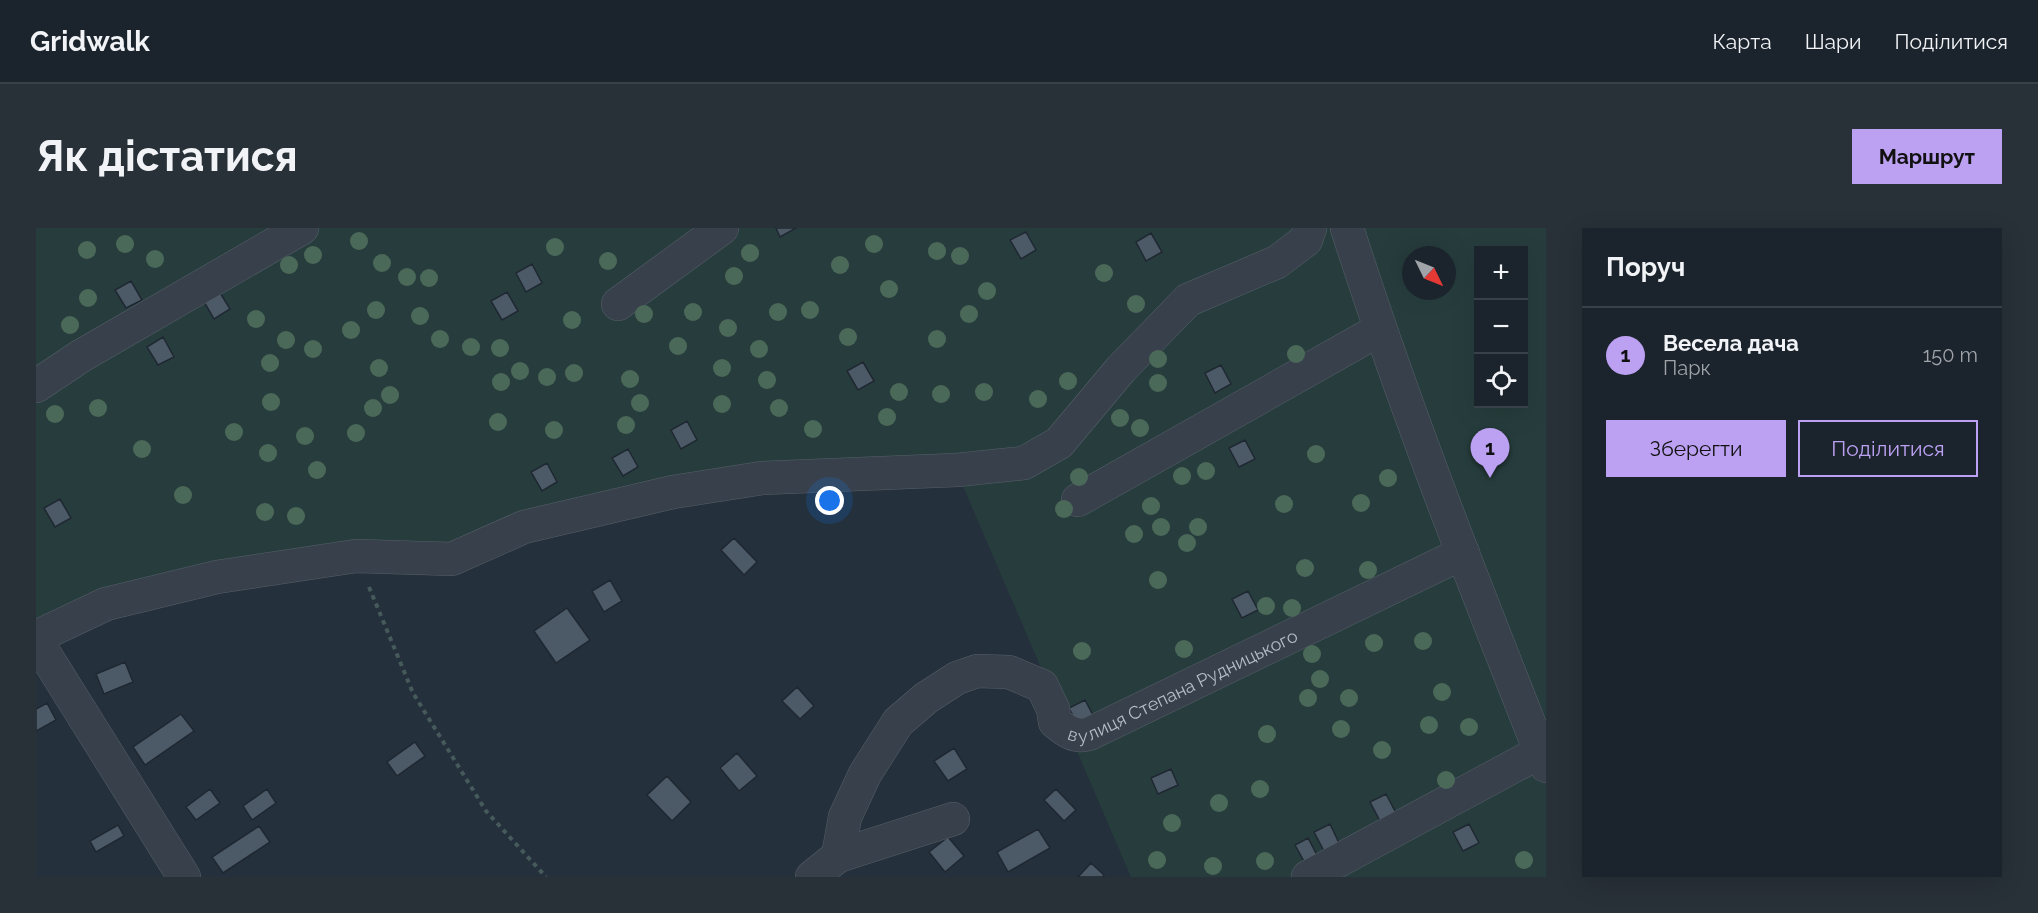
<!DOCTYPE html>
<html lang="uk">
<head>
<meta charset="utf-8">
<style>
	:root { --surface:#1b242c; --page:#283038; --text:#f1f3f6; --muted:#a0a4a9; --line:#394148; --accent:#bca0f2 }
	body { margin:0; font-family:Raleway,sans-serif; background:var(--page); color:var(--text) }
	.controls { position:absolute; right:18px; top:18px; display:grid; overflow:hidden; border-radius:0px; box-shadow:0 6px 24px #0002 }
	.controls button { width:54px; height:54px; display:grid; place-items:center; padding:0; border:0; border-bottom:2px solid var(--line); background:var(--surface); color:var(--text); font:30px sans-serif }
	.compass { position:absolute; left:1366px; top:18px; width:54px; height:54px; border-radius:50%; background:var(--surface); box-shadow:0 6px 24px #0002; rotate:133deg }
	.you { position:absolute; left:794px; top:273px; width:21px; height:21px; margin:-15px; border:4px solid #fff; border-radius:50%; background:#1a73e8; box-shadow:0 0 0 9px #1a73e833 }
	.badge { display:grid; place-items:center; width:39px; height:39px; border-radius:50%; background:var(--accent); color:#111; font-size:20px; font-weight:700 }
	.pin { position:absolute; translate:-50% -50px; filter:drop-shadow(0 2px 3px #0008) }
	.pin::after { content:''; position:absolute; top:32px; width:21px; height:18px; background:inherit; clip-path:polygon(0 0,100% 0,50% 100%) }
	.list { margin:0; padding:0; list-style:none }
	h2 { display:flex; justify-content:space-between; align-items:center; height:78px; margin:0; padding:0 24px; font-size:26px }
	h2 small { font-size:20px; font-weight:400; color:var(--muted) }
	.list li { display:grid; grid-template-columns:39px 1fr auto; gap:18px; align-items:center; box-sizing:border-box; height:96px; padding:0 24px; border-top:2px solid var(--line) }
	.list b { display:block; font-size:22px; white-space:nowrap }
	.list p { margin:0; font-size:20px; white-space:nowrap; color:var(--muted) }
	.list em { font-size:20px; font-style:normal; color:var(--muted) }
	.actions { display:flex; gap:12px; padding:18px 24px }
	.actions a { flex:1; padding:14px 0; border:2px solid var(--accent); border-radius:0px; text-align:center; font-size:21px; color:var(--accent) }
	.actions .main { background:var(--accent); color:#111 }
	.icon { flex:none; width:33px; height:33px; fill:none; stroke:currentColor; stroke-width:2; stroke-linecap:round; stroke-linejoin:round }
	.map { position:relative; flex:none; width:1510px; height:649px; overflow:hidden; border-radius:0px }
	header { display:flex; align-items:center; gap:36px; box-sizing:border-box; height:84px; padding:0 30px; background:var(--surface); border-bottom:2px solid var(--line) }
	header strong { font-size:28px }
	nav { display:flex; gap:33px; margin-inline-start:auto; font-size:21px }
	.intro { display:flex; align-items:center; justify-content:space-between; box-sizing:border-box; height:144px; padding:0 36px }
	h1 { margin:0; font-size:42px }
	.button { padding:15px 27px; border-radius:0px; background:var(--accent); color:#111; font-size:21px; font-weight:700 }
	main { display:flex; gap:36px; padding:0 36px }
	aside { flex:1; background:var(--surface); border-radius:0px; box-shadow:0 6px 24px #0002 }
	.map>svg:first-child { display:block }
	.green { fill:#273d3d; fill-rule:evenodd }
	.building { fill:#4c5a67; stroke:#1f2832; stroke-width:1.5 }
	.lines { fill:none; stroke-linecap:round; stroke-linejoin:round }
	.minor-casing { stroke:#565f69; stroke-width:34 }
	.path { stroke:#465a5b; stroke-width:4; stroke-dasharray:4.5 4.5; stroke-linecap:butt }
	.minor { stroke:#38414b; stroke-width:33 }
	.tree { fill:#4b6959 }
	.labels { text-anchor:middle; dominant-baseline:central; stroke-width:5; stroke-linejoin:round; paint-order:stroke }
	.street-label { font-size:18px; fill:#b3bcc7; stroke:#1d2630 }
</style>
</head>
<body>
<header>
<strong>Gridwalk</strong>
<nav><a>Карта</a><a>Шари</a><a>Поділитися</a></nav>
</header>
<div class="intro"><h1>Як дістатися</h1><a class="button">Маршрут</a></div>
<main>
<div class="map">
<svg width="1510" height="649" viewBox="0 0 1510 649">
	<rect width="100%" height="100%" fill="#24303b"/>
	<path class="green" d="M 0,0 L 1510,0 L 1510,649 L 1095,649 L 920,242 L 726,250 L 416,331 L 320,328 L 0,409 ZM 1442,22 L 1488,22 L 1488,176 L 1442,176 ZM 1375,27 L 1411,27 L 1411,63 L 1375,63 Z"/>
	<path class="building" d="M 740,0 L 760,0 L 744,9 Z
		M 990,4 L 1000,22 L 985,31 L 974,12 Z
		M 1115,5 L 1126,24 L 1110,33 L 1100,14 Z
		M 496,36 L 506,55 L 490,64 L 480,45 Z
		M 95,53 L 106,72 L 90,80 L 79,62 Z
		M 183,63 L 194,81 L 178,91 L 167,72 Z
		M 471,64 L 482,83 L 466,92 L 455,73 Z
		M 127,109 L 138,129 L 122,137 L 111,119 Z
		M 827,134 L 838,153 L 822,162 L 811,143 Z
		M 1185,137 L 1195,156 L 1179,165 L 1169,145 Z
		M 651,193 L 661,212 L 645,221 L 635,202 Z
		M 1209,212 L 1219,231 L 1203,239 L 1193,220 Z
		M 592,221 L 602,239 L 587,248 L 576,230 Z
		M 511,235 L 521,254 L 506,263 L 495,244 Z
		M 24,271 L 35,290 L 19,299 L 8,280 Z
		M 698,310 L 721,334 L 708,347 L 685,322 Z
		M 574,352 L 586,373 L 568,384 L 556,363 Z
		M 1212,363 L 1222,382 L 1206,390 L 1196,371 Z
		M 531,380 L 554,412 L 520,435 L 498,403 Z
		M 89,434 L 97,454 L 68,466 L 60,446 Z
		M 761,459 L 778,478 L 764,491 L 746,473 Z
		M 1049,472 L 1059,491 L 1043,499 L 1033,480 Z
		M 11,475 L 20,492 L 0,503 L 0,481 Z
		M 145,486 L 158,503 L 109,537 L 97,519 Z
		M 379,514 L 389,528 L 361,548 L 351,534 Z
		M 918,520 L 931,541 L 912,553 L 898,533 Z
		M 701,525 L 721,548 L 703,563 L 684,540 Z
		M 1135,541 L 1142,557 L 1122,566 L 1115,550 Z
		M 631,548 L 655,574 L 636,593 L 611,567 Z
		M 174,561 L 184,575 L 160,592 L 150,579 Z
		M 231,561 L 240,575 L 216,592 L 207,578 Z
		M 1020,561 L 1040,582 L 1028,593 L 1008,572 Z
		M 1350,566 L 1360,585 L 1344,593 L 1334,574 Z
		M 1294,596 L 1303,615 L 1288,623 L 1278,604 Z
		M 1433,596 L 1443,615 L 1427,623 L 1417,604 Z
		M 82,597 L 88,608 L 60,624 L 54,613 Z
		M 223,598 L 234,614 L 187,645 L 176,629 Z
		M 1002,601 L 1014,620 L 972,644 L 961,624 Z
		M 912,609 L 928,628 L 909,644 L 893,624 Z
		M 1272,610 L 1282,629 L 1269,635 L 1259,617 Z
		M 1055,635 L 1068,647 L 1066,649 L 1042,649 Z"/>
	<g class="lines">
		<g class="minor-casing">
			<g id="minor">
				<path d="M 1311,0 C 1369,182 1440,361 1510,538"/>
				<path d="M 582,76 L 686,0"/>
				<path d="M 0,158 L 45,128 L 266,0"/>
				<path d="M 1042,272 L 1343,102"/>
				<path d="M 0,409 L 70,376 L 181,349 L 320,328 L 416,331 L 488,299 L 637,264 L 726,250 L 921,242 L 988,235 L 1023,215 L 1085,141 L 1152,72 L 1241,34 L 1270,12 L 1274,0"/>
				<path d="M 0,412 L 148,649"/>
				<path d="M 802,628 L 917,591"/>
				<path id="s1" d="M 776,649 L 802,628 L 809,589 L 829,546 L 862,494 L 890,470 L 921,450 L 941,443 L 973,444 L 1006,458 L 1017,481 L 1019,494 C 1030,503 1039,510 1053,506 L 1427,325"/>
				<path d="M 1272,649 L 1504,524"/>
			</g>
		</g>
		<path class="path" d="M 333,359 L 377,465 L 450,583 L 510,649"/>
		<use href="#minor" class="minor"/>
	</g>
	<g class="tree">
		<circle cx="323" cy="13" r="9"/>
		<circle cx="89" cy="16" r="9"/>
		<circle cx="838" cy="16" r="9"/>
		<circle cx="519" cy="19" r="9"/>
		<circle cx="51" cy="22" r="9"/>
		<circle cx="901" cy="23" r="9"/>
		<circle cx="714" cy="25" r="9"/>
		<circle cx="277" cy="27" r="9"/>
		<circle cx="924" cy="28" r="9"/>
		<circle cx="119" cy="31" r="9"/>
		<circle cx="572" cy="33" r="9"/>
		<circle cx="346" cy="35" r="9"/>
		<circle cx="253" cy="37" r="9"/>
		<circle cx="804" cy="37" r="9"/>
		<circle cx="1068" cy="45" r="9"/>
		<circle cx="698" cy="48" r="9"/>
		<circle cx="371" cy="49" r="9"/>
		<circle cx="393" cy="50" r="9"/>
		<circle cx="853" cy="61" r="9"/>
		<circle cx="951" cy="63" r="9"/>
		<circle cx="52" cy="70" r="9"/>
		<circle cx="1100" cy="76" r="9"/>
		<circle cx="340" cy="82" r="9"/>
		<circle cx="774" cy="82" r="9"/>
		<circle cx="657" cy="84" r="9"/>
		<circle cx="742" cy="84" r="9"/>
		<circle cx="608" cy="86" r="9"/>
		<circle cx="933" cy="86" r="9"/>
		<circle cx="384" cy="88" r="9"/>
		<circle cx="220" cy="91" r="9"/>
		<circle cx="536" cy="92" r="9"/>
		<circle cx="34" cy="97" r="9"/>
		<circle cx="692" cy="100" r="9"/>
		<circle cx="315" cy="102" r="9"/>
		<circle cx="812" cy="109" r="9"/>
		<circle cx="404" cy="111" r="9"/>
		<circle cx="901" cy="111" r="9"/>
		<circle cx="250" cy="112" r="9"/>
		<circle cx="642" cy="118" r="9"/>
		<circle cx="435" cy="119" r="9"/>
		<circle cx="464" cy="120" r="9"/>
		<circle cx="277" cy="121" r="9"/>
		<circle cx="723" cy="121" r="9"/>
		<circle cx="1260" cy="126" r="9"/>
		<circle cx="1122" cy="131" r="9"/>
		<circle cx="234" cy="135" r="9"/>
		<circle cx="343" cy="140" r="9"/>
		<circle cx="686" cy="140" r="9"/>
		<circle cx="484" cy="143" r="9"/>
		<circle cx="538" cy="145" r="9"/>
		<circle cx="511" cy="149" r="9"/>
		<circle cx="594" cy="151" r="9"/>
		<circle cx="731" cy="152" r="9"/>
		<circle cx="1032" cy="153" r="9"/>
		<circle cx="465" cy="154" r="9"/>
		<circle cx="1122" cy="155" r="9"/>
		<circle cx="863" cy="164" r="9"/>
		<circle cx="948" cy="164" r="9"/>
		<circle cx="905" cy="166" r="9"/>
		<circle cx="354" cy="167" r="9"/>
		<circle cx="1002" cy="171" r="9"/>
		<circle cx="235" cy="174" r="9"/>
		<circle cx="604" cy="175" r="9"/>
		<circle cx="686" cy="176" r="9"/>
		<circle cx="62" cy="180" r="9"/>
		<circle cx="337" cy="180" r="9"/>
		<circle cx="743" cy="180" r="9"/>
		<circle cx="19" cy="186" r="9"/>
		<circle cx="851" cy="189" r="9"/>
		<circle cx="1084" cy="190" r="9"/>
		<circle cx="462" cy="194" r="9"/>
		<circle cx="590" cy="197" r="9"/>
		<circle cx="1104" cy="200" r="9"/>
		<circle cx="777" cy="201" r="9"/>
		<circle cx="518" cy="202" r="9"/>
		<circle cx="198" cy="204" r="9"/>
		<circle cx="320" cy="205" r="9"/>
		<circle cx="269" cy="208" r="9"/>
		<circle cx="106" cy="221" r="9"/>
		<circle cx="232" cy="225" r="9"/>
		<circle cx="1280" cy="226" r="9"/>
		<circle cx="281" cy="242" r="9"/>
		<circle cx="1170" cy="243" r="9"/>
		<circle cx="1146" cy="248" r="9"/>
		<circle cx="1043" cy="249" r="9"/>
		<circle cx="1352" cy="250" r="9"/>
		<circle cx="147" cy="267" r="9"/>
		<circle cx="1325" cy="275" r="9"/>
		<circle cx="1248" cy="276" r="9"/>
		<circle cx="1115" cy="278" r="9"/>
		<circle cx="1028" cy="281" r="9"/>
		<circle cx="229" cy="284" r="9"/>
		<circle cx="260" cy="288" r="9"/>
		<circle cx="1125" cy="299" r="9"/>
		<circle cx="1162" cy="299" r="9"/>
		<circle cx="1098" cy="306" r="9"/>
		<circle cx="1151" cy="315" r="9"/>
		<circle cx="1269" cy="340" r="9"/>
		<circle cx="1332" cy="342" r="9"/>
		<circle cx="1122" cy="352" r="9"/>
		<circle cx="1230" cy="378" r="9"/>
		<circle cx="1256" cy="380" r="9"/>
		<circle cx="1387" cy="413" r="9"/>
		<circle cx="1338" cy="415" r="9"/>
		<circle cx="1148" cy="421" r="9"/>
		<circle cx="1046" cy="423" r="9"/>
		<circle cx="1276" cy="426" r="9"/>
		<circle cx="1284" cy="451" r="9"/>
		<circle cx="1406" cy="464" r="9"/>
		<circle cx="1272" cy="470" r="9"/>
		<circle cx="1313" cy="470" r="9"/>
		<circle cx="1393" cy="497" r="9"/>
		<circle cx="1433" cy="499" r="9"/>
		<circle cx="1305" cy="501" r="9"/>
		<circle cx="1231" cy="506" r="9"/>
		<circle cx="1346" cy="522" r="9"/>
		<circle cx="1410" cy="552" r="9"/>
		<circle cx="1224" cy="561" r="9"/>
		<circle cx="1183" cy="575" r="9"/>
		<circle cx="1136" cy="595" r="9"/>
		<circle cx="1121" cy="632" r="9"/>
		<circle cx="1488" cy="632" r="9"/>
		<circle cx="1229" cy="633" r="9"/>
		<circle cx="1177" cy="638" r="9"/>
	</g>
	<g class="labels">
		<g class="street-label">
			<text stroke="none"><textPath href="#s1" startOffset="526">вулиця Степана Рудницького</textPath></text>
		</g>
	</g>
</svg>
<div class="controls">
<button>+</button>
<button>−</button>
<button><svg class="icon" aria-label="locate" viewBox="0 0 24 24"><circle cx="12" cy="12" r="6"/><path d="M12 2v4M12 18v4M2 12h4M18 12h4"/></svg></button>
</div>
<svg class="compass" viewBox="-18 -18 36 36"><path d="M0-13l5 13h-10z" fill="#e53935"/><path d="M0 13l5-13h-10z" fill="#a0a4a9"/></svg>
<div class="you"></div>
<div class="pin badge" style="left:1454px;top:250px">1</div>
</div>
<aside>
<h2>Поруч<small></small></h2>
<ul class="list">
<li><span class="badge">1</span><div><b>Весела дача</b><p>Парк</p></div><em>150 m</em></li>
</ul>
<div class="actions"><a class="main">Зберегти</a><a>Поділитися</a></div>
</aside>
</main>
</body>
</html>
